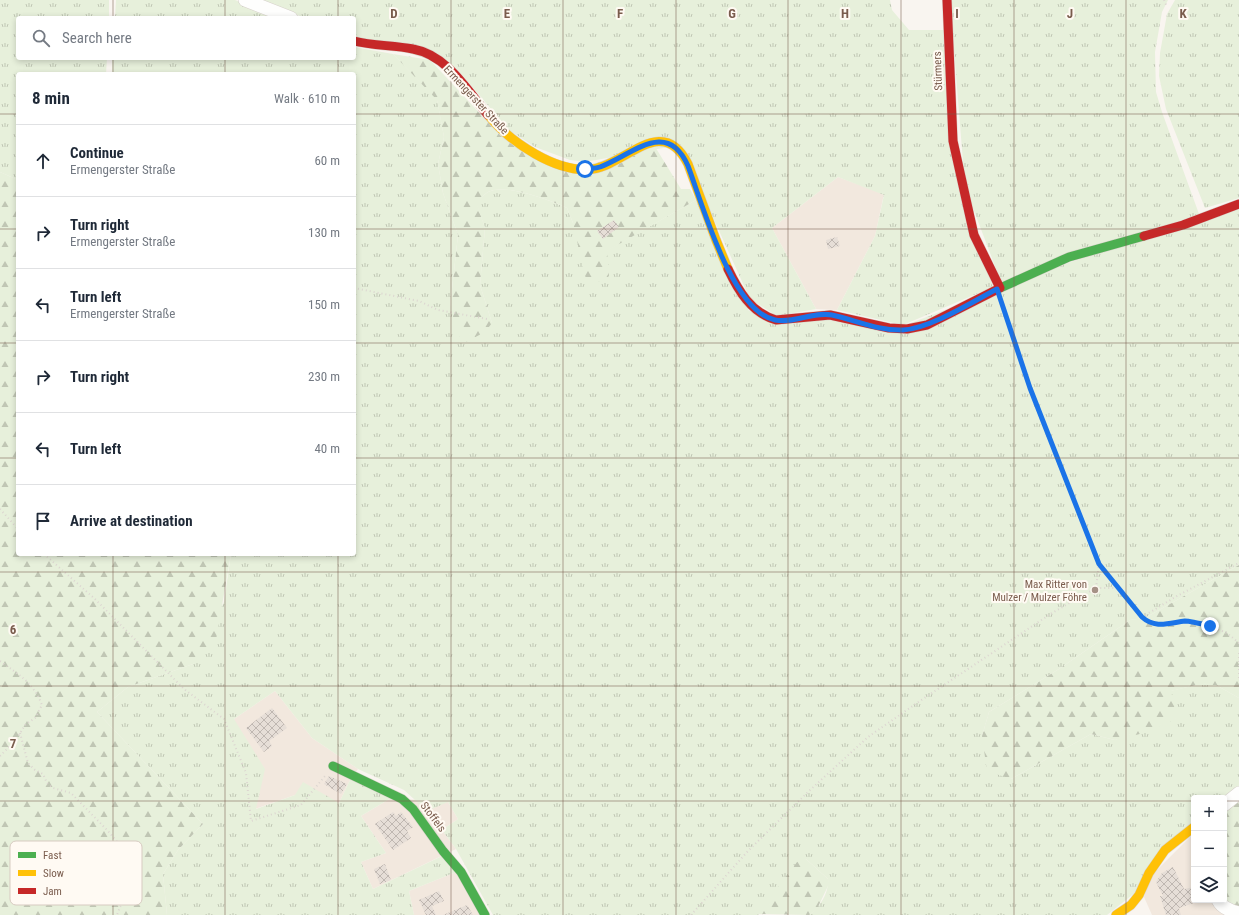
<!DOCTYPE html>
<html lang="en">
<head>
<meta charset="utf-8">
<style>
	:root { --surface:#fff; --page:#f6f6f7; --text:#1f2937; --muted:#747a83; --line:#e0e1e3 }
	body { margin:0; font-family:"Roboto Condensed",sans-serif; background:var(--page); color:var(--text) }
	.controls { position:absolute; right:12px; bottom:12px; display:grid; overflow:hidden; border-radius:4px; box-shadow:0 2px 6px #0003 }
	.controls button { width:36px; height:36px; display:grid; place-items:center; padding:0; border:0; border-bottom:1px solid var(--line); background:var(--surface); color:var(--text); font:20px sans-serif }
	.stop { position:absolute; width:12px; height:12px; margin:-9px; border:3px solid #1a73e8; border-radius:50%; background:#fff }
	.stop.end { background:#1a73e8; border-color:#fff; box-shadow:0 1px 4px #0008 }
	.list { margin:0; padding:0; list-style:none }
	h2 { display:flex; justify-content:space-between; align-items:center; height:52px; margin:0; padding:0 16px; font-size:17px }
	h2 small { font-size:13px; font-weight:400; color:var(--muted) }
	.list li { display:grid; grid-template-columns:26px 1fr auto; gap:12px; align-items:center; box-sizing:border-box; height:72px; padding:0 16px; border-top:1px solid var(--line) }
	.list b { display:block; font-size:15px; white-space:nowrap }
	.list p { margin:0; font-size:13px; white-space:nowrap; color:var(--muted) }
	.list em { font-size:13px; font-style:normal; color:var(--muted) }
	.icon { flex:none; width:22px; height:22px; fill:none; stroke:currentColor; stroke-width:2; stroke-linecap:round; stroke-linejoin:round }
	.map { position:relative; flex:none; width:1239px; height:915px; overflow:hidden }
	.search { position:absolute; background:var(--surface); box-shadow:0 2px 6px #0003; left:16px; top:16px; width:340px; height:44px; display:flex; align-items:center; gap:10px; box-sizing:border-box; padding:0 14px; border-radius:4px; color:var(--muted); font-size:15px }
	.panel { position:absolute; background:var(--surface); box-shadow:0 2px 6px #0003; left:16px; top:72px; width:340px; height:484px; border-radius:4px }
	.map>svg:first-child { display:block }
	.residential { fill:#f2e8de }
	.grass { fill:url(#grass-tufts) }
	.forest { fill:url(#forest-firs) }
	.building { fill:url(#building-cross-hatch) }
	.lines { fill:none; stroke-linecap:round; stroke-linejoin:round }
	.street-casing { stroke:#d7d1cb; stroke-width:14 }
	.fast-casing { stroke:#d9d2cb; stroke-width:10 }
	.slow-casing { stroke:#d9d2cb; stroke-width:10 }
	.jam-casing { stroke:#d9d2cb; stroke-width:10 }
	.path { stroke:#dcd5d0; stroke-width:2; stroke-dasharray:1 3; stroke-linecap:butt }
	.street { stroke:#fefefd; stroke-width:13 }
	.fast { stroke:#4caf50; stroke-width:9 }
	.slow { stroke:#ffc107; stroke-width:9 }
	.jam { stroke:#c62828; stroke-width:9 }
	.route { stroke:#1a73e8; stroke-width:5 }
	.grid { fill:none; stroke:#7a5c4d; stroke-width:1; stroke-opacity:0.55 }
	.poi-dot { fill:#a69286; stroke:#fffaf3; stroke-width:1.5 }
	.labels { text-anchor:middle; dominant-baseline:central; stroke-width:4; stroke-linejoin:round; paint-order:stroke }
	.street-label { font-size:11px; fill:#7a5c4d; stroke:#fffaf3 }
	.poi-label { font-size:11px; fill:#7a5c4d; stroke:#fffaf3; text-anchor:end }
	.key { fill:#fffaf3; stroke:#d7cbc1; stroke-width:1 }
	.key-label { font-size:11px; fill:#7a5c4d }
	.grid-label { font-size:13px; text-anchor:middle; font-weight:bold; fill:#7a5c4d; stroke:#fffaf3; stroke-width:4; stroke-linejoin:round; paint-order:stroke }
</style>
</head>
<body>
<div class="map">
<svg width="1239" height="915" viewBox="0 0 1239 915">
	<defs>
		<pattern id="grass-tufts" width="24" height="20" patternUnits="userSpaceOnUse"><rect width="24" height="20" fill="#e7f0db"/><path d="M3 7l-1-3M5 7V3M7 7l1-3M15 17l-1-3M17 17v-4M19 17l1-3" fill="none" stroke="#c0c6b4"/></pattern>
		<pattern id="forest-firs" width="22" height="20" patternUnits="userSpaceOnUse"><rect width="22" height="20" fill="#e7f0db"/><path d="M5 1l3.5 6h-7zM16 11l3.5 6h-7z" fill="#c0c6b4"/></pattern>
		<pattern id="building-cross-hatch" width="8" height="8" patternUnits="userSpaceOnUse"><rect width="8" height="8" fill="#e6ded7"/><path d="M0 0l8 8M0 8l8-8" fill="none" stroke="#bfb7b1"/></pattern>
	</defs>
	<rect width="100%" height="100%" fill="#f9f5f0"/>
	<path class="residential" d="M 838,177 L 884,194 L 875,236 L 837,310 L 816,309 L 772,228 Z
		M 275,691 L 312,738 L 358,769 L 351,778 L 339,803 L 295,795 L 255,809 L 234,719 Z
		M 391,798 L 448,802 L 458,819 L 442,830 L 456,849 L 373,889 L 361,862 L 386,853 L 361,816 Z
		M 1194,833 L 1194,900 L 1215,900 L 1230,915 L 1152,915 L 1144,897 L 1150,877 Z
		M 456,872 L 481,915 L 414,915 L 409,891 Z"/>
	<path class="grass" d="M 0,0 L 109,0 L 109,18 L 18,18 L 18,58 L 107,58 L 106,74 L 18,74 L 18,180 L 0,172 Z
		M 116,0 L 235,0 L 279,18 L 115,18 Z
		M 260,0 L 890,0 L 892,10 L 909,30 L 946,30 L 950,141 L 993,287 L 903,325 L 837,310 L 875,236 L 884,195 L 838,177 L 772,228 L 816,309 L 777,316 L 750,299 L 680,145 L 585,162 L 570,160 L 535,147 L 509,130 L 456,68 L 354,36 L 354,18 L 305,18 Z
		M 950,0 L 1168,0 L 1162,12 L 1155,52 L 1156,92 L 1162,112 L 1199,214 L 1001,282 L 965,187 Z
		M 1175,0 L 1239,0 L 1239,198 L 1205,208 L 1166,109 L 1159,76 L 1160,53 L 1167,14 Z
		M 354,47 L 393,54 L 437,99 L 444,137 L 438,164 L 443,193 L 458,235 L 450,307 L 492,323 L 480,285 L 485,228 L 476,203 C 480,200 484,194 488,192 C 505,183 549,200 567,208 L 573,223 L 606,251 L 696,200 L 749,311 L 819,318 L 887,332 L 1071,262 L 1239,208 L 1239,565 L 1145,618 L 1130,620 L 1059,669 L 989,712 L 982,736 L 1011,779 L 1091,734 L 1115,740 L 1176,718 L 1170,691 L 1196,685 L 1216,685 L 1239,698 L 1239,787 L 1224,798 L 1194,798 L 1194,820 L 1136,892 L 1107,915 L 809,915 C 820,907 829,893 828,879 L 806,859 L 758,915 L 493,915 L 456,849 L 442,830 L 458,819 L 448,802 L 427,811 L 404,790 L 358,769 L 312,738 L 275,691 L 234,719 L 265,769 L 256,809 L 295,795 L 303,782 L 339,803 L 351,778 L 391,798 L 361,816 L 386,853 L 361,862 L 373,889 L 442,856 L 456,872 L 409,891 L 414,915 L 167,915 L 163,874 L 178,850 L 203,824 L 97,712 L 128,687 L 193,664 L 224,602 L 231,554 L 354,554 L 354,74 L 112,74 L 112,58 L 354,58 Z"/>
	<path class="forest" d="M 393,54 L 430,60 L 501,136 L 567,172 L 654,145 L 681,189 L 690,189 L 696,200 L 607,251 L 609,276 L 603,281 L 589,282 L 585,276 L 573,223 L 567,208 C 549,200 505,183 488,192 C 484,194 480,200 477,204 L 485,228 L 480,285 L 492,323 L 485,332 L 462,344 L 450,307 L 458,235 L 443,193 L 438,164 L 444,137 L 437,100 Z
		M 0,172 L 18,180 L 18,554 L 231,554 L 216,640 L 193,664 L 128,687 L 97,712 L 203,824 L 178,850 L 163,874 L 167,915 L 0,915 Z
		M 1239,565 L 1239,698 L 1216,685 L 1196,685 L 1171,691 L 1177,718 L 1152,731 L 1115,740 L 1091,734 L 1011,779 L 987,771 L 982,736 L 989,712 L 1059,669 L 1130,620 L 1145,618 Z
		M 1239,797 L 1239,908 L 1224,900 L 1224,810 Z
		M 806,859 L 828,879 L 828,886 L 817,909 L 809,915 L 757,914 L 797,862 Z"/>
	<path class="building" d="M 614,220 L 619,227 L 603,239 L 597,231 Z
		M 837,237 L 840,246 L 828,249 L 826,240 Z
		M 272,708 L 287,728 L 269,741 L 272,746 L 264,752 L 246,728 Z
		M 329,776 L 347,784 L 341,794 L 324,784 Z
		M 393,812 L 396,816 L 401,812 L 413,827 L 407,831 L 411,838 L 393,850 L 375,824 Z
		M 385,864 L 391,880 L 380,884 L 374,869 Z
		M 1173,867 L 1184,889 L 1194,887 L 1194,903 L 1179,908 L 1181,915 L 1166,915 L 1160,896 L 1163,896 L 1156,882 L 1162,873 Z
		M 439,891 L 444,901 L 432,906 L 436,915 L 426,915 L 419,900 Z
		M 467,905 L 473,915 L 443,915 Z"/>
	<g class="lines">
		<g class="street-casing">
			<path id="street" d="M 245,0 L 291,18
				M 1224,805 L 1239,793
				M 1218,900 C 1222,908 1230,911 1239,913"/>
		</g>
		<g class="fast-casing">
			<path id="fast" d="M 998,289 L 1069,257 L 1144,236
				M 333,766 L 402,799 L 413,809 L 443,851 L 461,872 L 485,915"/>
		</g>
		<g class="slow-casing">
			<path id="slow" d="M 488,115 C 510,142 557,174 593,169 C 627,164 662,113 688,164 L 716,240 L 728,269
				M 1116,915 L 1131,905 L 1139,895 L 1149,873 L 1165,850 L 1194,827"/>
		</g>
		<g class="jam-casing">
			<path id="jam" d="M 947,0 L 953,141 L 974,235 L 1000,288
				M 354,41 C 373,46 393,45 413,49 C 447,55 467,90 488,115
				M 1144,236 L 1183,225 L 1239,204
				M 728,269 C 738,290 751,313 776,320 L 830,315 L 889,328 L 907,329 L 927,325 L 998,289"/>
		</g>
		<path class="path" d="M 1164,0 L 1167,7
			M 354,288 L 419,301 L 438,310 L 487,319
			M 1001,302 L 1029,387 L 1099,564 L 1142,617 L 1154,625 L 1189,622 L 1207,625 L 1227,633 L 1239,643
			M 0,509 L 18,529
			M 44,554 L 95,599 L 184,689 L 224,719 L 246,773 L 251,821 L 301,805 L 325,776
			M 1096,588 L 1099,564
			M 1142,617 L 1177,596 L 1239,563
			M 1239,653 L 1239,678
			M 0,661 C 19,675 33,682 42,705 L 35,718 L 25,725 L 16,740 L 0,756
			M 20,733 L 28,763 L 35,770 L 43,774 L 47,783 L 53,788 L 71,793 L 108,831 L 120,845 L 122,853 L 134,869 L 137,877 L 135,885 L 120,907 L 117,915
			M 691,915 L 748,851 L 809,791 L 868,737 L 917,703 L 1052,613 L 1096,588 L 1117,588"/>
		<use href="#street" class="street"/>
		<use href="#fast" class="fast"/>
		<use href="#slow" class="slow"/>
		<use href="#jam" class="jam"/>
	</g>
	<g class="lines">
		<path class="route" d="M 585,169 C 590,168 595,169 600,167 C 632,155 667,118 688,166 C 702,203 732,312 775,320 C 794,324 813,311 832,315 C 855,320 879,331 903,330 C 931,328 972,302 997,289 L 1030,388 L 1099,564 L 1142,617 C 1155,629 1169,623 1185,621 C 1189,621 1206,625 1210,626"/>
	</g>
	<path class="grid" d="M 113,0 L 113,18M 225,0 L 225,18M 338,0 L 338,18M 451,0 L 451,915M 563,0 L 563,915M 676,0 L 676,915M 788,0 L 788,915M 901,0 L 901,915M 1014,0 L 1014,915M 1126,0 L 1126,915M 113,58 L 113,74M 225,58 L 225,74M 338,58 L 338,74M 0,114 L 18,114M 354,114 L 1239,114M 0,229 L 18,229M 354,229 L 1239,229M 0,343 L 18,343M 354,343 L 1239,343M 0,458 L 18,458M 354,458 L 1239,458M 113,554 L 113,915M 225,554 L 225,915M 338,554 L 338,915M 0,572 L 1239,572M 0,686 L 1239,686M 0,801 L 1194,801M 1224,801 L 1239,801"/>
	<circle class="poi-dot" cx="1095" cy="590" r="4"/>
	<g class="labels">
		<g class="street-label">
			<text transform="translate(938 71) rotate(-92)">Stürmers</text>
			<text transform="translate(476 100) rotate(47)">Ermengerster Straße</text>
			<text transform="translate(433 817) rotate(53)">Stoffels</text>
		</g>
		<g class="poi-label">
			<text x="1087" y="584">Max Ritter von<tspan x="1087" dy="13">Mulzer / Mulzer Föhre</tspan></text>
		</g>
	</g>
	<rect x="10" y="841" width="132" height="64" rx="6" class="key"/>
	<rect x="18" y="852" width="18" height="6" fill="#4caf50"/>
	<rect x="18" y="870" width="18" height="6" fill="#ffc107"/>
	<rect x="18" y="888" width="18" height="6" fill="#c62828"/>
	<g class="key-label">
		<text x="43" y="859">Fast</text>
		<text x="43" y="877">Slow</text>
		<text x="43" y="895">Jam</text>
	</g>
	<g class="grid-label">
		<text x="394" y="18">D</text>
		<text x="507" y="18">E</text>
		<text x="620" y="18">F</text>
		<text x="732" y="18">G</text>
		<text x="845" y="18">H</text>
		<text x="957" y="18">I</text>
		<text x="1070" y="18">J</text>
		<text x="1183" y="18">K</text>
		<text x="13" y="634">6</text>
		<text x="13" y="748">7</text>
	</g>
</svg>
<div class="controls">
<button>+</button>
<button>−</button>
<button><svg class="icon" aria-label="layers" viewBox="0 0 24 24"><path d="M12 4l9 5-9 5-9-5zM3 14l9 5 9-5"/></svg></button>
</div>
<div class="stop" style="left:585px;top:169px"></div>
<div class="stop end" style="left:1210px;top:626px"></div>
<div class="search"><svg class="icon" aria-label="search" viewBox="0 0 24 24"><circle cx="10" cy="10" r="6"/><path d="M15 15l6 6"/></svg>Search here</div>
<section class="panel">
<h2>8 min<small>Walk · 610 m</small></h2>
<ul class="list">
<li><svg class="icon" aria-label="ahead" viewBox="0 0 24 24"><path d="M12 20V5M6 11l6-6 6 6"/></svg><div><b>Continue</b><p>Ermengerster Straße</p></div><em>60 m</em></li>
<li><svg class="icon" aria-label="right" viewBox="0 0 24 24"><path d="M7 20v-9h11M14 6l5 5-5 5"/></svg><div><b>Turn right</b><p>Ermengerster Straße</p></div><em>130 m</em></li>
<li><svg class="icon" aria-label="left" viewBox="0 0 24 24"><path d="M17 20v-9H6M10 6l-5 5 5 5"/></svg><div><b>Turn left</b><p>Ermengerster Straße</p></div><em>150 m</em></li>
<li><svg class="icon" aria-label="right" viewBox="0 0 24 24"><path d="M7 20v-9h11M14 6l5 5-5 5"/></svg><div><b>Turn right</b></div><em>230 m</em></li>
<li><svg class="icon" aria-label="left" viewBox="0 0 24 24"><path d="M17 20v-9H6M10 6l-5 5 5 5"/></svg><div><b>Turn left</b></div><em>40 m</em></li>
<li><svg class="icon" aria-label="arrive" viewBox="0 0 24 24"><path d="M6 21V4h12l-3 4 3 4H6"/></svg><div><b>Arrive at destination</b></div></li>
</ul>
</section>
</div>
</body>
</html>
